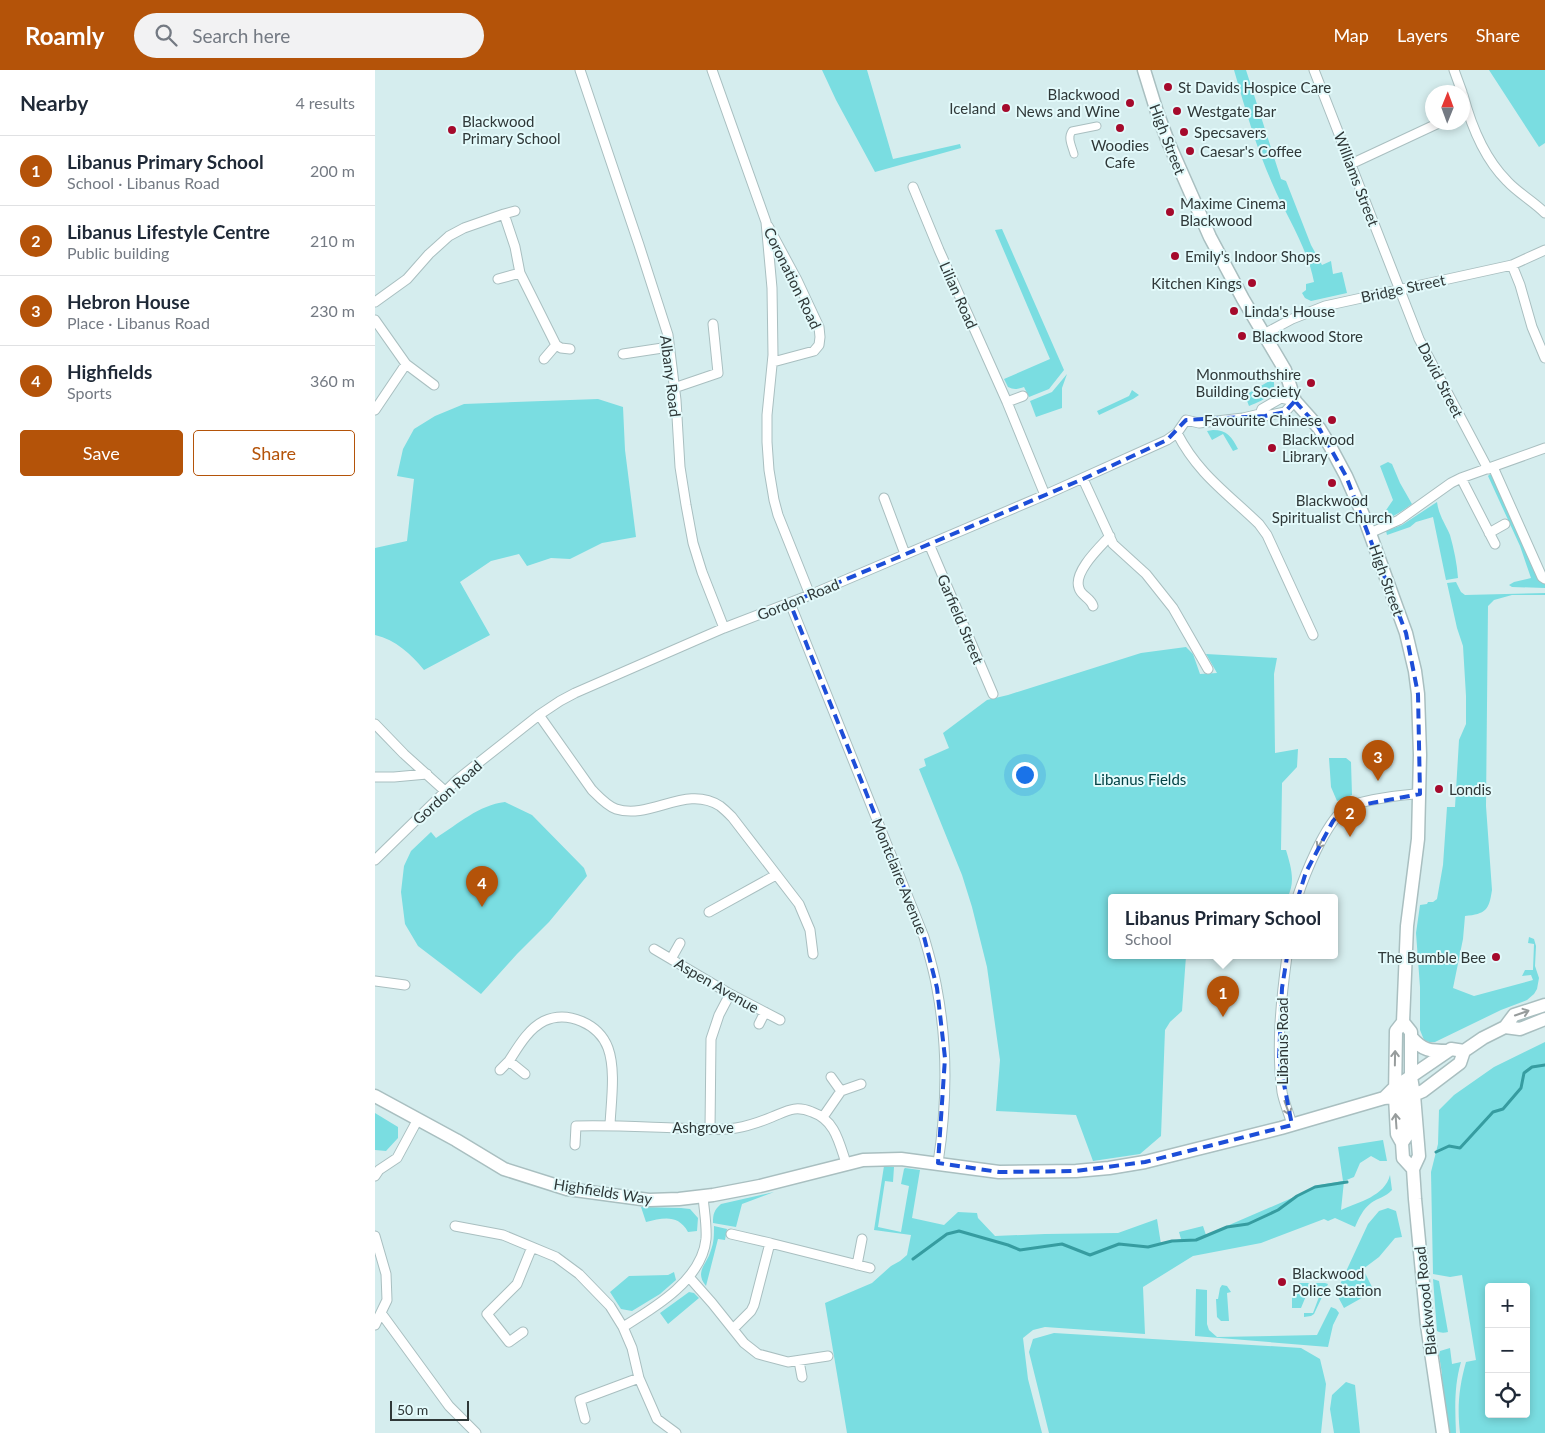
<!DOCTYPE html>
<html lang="en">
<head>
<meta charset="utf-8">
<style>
	:root { --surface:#fff; --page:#f2f2f3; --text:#1f2937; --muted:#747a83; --line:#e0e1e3; --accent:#b45309 }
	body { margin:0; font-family:Lato,sans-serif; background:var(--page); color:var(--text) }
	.controls { position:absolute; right:15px; bottom:15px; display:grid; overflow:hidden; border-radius:5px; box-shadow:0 2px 8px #0003 }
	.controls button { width:45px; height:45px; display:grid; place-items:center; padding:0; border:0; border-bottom:1px solid var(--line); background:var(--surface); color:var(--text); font:25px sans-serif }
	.compass { position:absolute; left:1050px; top:15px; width:45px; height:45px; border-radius:50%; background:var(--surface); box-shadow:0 2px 8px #0003; rotate:1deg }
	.scale { position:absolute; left:15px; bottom:12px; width:79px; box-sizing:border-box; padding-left:5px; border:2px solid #2f3838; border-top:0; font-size:14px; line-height:18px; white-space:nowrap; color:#2f3838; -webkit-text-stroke:4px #e3fafb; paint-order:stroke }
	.you { position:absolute; left:649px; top:704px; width:18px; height:18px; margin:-12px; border:4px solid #fff; border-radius:50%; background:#1a73e8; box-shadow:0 0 0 8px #1a73e833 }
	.badge { display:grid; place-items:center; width:32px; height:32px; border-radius:50%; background:var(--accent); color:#fff; font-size:16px; font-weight:700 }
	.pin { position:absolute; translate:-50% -41px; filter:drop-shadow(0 1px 2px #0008) }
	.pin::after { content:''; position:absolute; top:26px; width:18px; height:15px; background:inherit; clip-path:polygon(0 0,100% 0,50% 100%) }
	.popup { position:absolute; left:733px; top:824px; width:230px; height:65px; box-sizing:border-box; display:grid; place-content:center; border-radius:5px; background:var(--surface); filter:drop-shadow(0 1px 4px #0005); font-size:16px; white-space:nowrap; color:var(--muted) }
	.popup b { font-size:19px; color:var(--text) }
	.popup::after { content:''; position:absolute; left:50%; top:100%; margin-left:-10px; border:10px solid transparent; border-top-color:var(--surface) }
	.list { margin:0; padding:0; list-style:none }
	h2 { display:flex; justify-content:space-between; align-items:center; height:65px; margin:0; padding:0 20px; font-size:21px }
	h2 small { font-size:16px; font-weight:400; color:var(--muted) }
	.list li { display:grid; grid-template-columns:32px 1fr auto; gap:15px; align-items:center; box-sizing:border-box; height:70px; padding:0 20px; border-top:1px solid var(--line) }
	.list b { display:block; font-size:19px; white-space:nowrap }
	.list p { margin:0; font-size:16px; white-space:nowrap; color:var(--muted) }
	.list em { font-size:16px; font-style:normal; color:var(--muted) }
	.actions { display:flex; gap:10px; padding:15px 20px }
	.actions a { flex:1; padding:11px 0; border:1px solid var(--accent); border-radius:5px; text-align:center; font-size:18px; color:var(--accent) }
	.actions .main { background:var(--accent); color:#fff }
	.icon { flex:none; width:28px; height:28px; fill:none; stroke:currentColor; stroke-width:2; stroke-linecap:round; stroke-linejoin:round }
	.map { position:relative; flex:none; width:1170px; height:1363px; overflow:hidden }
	header { display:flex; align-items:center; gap:30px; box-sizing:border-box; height:70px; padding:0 25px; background:var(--accent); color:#fff }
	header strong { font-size:24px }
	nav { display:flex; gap:28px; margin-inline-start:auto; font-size:18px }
	.search { width:350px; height:45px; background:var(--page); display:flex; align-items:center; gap:12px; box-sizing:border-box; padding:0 18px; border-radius:28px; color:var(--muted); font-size:19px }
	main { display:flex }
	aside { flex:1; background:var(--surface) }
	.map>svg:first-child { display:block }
	.green { fill:#7adde1; fill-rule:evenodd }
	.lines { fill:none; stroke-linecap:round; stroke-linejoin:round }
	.stream { stroke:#369ca0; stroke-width:3 }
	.pedestrian-casing { stroke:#a9bfc0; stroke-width:9 }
	.minor-casing { stroke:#a9bfc0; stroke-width:11 }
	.secondary-casing { stroke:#a9bfc0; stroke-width:15 }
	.pedestrian { stroke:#fff; stroke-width:7 }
	.minor { stroke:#fff; stroke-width:9 }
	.secondary { stroke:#fff; stroke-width:12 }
	.oneway { stroke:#979c9c }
	.marked { fill:none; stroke:#1d4ed8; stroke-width:4; stroke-dasharray:10 6; stroke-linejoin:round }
	.poi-dot { fill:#a50a2c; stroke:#e3fafb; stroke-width:2 }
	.labels { text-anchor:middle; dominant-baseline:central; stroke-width:4; stroke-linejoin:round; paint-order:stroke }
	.poi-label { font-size:15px; fill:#2f3838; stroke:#e3fafb; text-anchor:start }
	.street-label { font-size:15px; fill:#2f3838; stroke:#e3fafb }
	.park-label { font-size:15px; fill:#024245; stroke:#e3fafb }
</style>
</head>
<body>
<header>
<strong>Roamly</strong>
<div class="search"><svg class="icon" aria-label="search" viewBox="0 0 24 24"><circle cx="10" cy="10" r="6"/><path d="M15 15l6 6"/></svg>Search here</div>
<nav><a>Map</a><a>Layers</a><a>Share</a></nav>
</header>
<main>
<aside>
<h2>Nearby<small>4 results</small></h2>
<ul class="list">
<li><span class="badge">1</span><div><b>Libanus Primary School</b><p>School · Libanus Road</p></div><em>200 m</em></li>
<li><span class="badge">2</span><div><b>Libanus Lifestyle Centre</b><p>Public building</p></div><em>210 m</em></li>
<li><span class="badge">3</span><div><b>Hebron House</b><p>Place · Libanus Road</p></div><em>230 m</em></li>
<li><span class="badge">4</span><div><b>Highfields</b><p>Sports</p></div><em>360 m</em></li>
</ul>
<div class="actions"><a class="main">Save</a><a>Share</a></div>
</aside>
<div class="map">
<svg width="1170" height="1363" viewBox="0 0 1170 1363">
	<rect width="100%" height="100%" fill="#d5edee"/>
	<path class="green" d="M 447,0 L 492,0 L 518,89 L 585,74 L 586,78 L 500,102 L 461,30 Z
		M 859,0 L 871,0 L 906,109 L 911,111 L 936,175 L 947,195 L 956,191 L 958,204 L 967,202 L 972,223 L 936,231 L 930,228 L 927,223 L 931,220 L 931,214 L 939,212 C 932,176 911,146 897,113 C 881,77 870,38 859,0 Z
		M 1114,0 L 1170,0 L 1170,73 L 1164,77 Z
		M 627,159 L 689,300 L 674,319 L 654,327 L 649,317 C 643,319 639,320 633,317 L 629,309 L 675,289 L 620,160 Z
		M 692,304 L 687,318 L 687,338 L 661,347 L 655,331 L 677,322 Z
		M 898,309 C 904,324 885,332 874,336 L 871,328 L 872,324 Z
		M 757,320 L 764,325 L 758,329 L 724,345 L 722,341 L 754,326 Z
		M 223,329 L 248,337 L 250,380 L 261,467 L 227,473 L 195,489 L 176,488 L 152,496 L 144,484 L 116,491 L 85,512 L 115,565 L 49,600 C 36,584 21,570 0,565 L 0,478 L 32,471 L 39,409 L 22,406 L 28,379 L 39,359 L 60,346 L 89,334 Z
		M 838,360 C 852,360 857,367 863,379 L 858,381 L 848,364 L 837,370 L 832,361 Z
		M 1013,392 L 1017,394 L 1025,413 L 1037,434 C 1027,441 1015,450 1002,451 L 1007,446 L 1018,430 L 1005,396 Z
		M 1115,404 L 1118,406 L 1170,512 L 1170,518 L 1137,517 L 1134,515 L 1139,512 L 1156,508 L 1145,476 L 1113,406 Z
		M 1062,432 C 1064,446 1070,453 1075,465 C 1079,479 1082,494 1083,508 L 1071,510 L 1058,447 L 1041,452 L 1035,457 L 1012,465 L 1011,461 L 1027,455 Z
		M 1081,512 L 1086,522 L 1090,525 L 1170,523 L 1170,525 L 1137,525 L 1119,530 L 1113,536 L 1111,736 L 1117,820 C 1114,840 1111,844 1090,846 L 1088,869 L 1078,918 L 1099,926 L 1158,910 L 1156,905 L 1147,906 L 1150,900 L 1158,900 L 1159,874 L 1153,873 L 1154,867 L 1159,869 L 1161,876 L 1160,896 L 1164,908 L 1162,919 L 1159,924 L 1152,930 L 1126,940 L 1060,972 L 1054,972 L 1049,970 L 1045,960 L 1045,917 L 1041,863 L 1045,835 L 1052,834 L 1053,832 L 1058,832 L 1062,829 L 1068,795 L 1072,737 L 1080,737 L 1084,670 L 1091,654 L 1091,626 L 1088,576 L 1082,558 L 1072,513 Z
		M 811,577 L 818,584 L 825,604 L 842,603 L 831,584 L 902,588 L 899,604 L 900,683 L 923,679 L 922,697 L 907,713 L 906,780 L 911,780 C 916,797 921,812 912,828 L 737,828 L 737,886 L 811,886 L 807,941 L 795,952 L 790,960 L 786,1066 L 765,1084 L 718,1091 L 701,1045 L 621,1041 L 625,990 L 612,897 L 597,837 L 587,805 L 544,699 L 551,696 L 549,689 L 574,678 L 568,663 L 612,630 L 633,625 L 766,583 Z
		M 954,688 L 971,688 L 976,692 L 977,725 L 962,731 L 956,717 Z
		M 130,732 L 157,745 L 209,798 L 212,806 L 174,852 L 142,884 L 106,924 L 43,876 L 30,854 L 26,822 L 29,796 L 36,781 L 56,762 L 61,768 C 83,754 104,735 130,732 Z
		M 1170,972 L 1170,1363 L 1085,1363 C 1082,1337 1084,1317 1091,1292 L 1101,1290 L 1087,1205 L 1075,1207 L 1058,1204 L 1056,1102 L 1063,1074 L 1064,1040 L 1079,1025 L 1119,997 ZM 1114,1217 L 1151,1217 L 1151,1344 L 1114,1344 Z
		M 0,1043 L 23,1057 L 23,1068 L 11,1081 L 0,1080 Z
		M 1008,1070 L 1012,1091 L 1005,1091 L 996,1086 L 985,1093 L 979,1107 L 969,1111 L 966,1140 C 984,1132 1010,1126 1015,1105 L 1017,1120 C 1011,1127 1003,1128 996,1133 C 988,1139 984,1148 980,1157 L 960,1148 L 953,1151 L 949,1149 L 886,1173 L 818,1186 L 768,1217 L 770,1264 L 670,1257 L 658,1260 L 648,1268 L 653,1309 L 667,1363 L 472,1363 L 450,1233 L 497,1213 L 516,1196 L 525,1191 L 532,1185 L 536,1165 L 499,1160 L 509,1096 L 519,1097 L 518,1112 L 510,1111 L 503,1157 L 526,1162 L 534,1116 L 526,1114 L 529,1099 L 530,1098 L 545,1100 L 537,1148 L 569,1155 L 583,1142 L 602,1143 L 603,1148 L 620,1166 L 670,1164 L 743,1163 L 782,1149 L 786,1174 L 806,1169 L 804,1162 L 828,1156 L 831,1165 L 933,1121 L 939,1116 L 968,1111 L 963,1077 Z
		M 399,1122 L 367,1134 L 361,1157 L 338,1153 C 338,1144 339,1140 346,1134 Z
		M 266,1137 L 306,1138 L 315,1139 L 323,1148 L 322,1161 L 313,1162 C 303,1144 288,1148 271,1152 Z
		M 1013,1138 L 1021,1141 L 1027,1167 L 1020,1168 L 1004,1187 L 988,1199 L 999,1221 L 969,1238 L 961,1223 L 993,1154 L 1004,1141 Z
		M 339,1156 L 352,1159 L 350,1170 L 343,1169 L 331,1216 C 319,1201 332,1195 336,1180 C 339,1172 339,1165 339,1156 Z
		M 299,1202 L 301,1210 L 285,1224 L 257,1241 L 246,1239 L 235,1222 L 254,1206 L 293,1205 Z
		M 1058,1209 L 1064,1211 L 1073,1262 C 1069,1263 1065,1263 1062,1261 Z
		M 917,1213 L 950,1213 L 953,1214 L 939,1244 L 936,1246 L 929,1247 L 929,1243 L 938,1243 L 947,1219 L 936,1214 L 926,1238 L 917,1238 Z
		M 847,1215 L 852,1216 L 856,1222 L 852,1223 L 854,1251 L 846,1251 L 842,1247 L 841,1229 L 843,1229 L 845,1218 Z
		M 821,1219 L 832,1220 L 832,1254 L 834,1260 L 842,1267 L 942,1265 L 956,1237 L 961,1239 L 964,1243 L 958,1255 L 953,1277 L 820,1266 Z
		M 314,1222 L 319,1223 L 324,1228 L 293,1254 L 285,1243 Z
		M 679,1263 L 926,1278 L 945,1289 L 951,1314 L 946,1363 L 674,1363 L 654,1282 L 658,1269 Z
		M 1075,1278 L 1077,1294 L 1086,1292 C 1079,1316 1080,1338 1081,1363 L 1074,1363 L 1064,1305 L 1067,1304 L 1064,1285 L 1065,1281 Z
		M 971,1312 L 980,1315 L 985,1363 L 959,1363 L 955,1339 L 957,1325 Z"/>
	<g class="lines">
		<path class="stream" d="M 1061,1082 L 1074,1076 L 1085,1078 L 1118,1042 L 1128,1039 L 1146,1018 L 1149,1003 L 1157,997 L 1170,995
			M 538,1189 L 572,1164 L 584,1161 L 633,1175 L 645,1180 L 687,1174 L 715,1185 L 744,1174 L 773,1177 L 797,1171 L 821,1170 L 852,1157 L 873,1154 L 903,1140 L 922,1126 L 940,1117 L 972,1112"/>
		<g class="pedestrian-casing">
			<path id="pedestrian" d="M 699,84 C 697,76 692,68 697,61 L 722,56"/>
		</g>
		<g class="minor-casing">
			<path id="minor" d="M 205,0 L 264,175 L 293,265 L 301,330 L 305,397 L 311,435 L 318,473 L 327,502 L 349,558
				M 337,0 L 391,152 L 397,218 L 398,285 L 392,345 L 392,372 L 394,400 L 399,430 L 403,445 L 435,525
				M 939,0 L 1044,269 L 1113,399
				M 1079,0 L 1087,22
				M 1088,25 C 1096,55 1109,88 1132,111 C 1143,123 1158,131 1170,143
				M 976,94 L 1066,52
				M 538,117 L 564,180 L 632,332 L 670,425
				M 129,144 L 140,141
				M 393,156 L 422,210 L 444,257 L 445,267 L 444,275 L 439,281 L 398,292
				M 1137,195 L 1145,215 L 1157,257 L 1170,288
				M 123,209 L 145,203
				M 0,232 L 32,209 L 54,184 L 74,166 L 89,158 L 129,144 L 140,177 L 145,203 L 181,275 L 186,278 L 195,279
				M 0,250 L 31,294 L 59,315
				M 889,264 L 917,249 L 950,236 L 1137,195 L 1170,180
				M 248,284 L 294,277
				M 169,289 L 181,275
				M 299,318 L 343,303 L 338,254
				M 632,332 L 648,326
				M 0,340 L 31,294
				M 885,344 L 887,339 L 906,328 L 920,331
				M 802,363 C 823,404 852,423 884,454 L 892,465 L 938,565
				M 1118,397 L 1167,507 L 1170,509
				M 1086,408 L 1120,474
				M 708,409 L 738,474 L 771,504 L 798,538 L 833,599
				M 509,428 L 530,484
				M 995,463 L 1024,450 L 1076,413 L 1086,408 L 1170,378
				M 1114,463 L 1130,454
				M 554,474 L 618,624
				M 415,533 L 549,867 C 554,884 559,901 562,919 C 573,977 572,1035 563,1093
				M 718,536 C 716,528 706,526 704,518 C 698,502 725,477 735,466
				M 164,645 L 217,720 C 224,727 232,736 241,739 C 276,750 311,714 345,736 C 349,739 353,743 357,747 L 424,834 L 435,860 L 438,884
				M 0,654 L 29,684 L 70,721
				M 0,707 L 19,707 L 52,704
				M 0,790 L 83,709 L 164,645 L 185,631 L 200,623 L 349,558 L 435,525 L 670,425 L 792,370 L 802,363 L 811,350 L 824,353 L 868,348 L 885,344 L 890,346 L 910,342 L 920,331
				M 922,828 C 930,804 949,756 969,739 C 979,731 1030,724 1045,724
				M 334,842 L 401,805
				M 279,879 L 355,924 L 405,950
				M 912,886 C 906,930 901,977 907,1022 C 909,1033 914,1043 917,1055
				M 296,889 L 305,873
				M 0,911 L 30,915
				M 384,954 L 390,942
				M 125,1000 L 134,991
				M 150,1004 L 134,991 C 143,977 153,959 169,951 C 193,940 224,954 233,978 C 241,1000 236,1032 235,1055
				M 456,1007 L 466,1021
				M 448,1047 L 466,1021 L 486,1014
				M 335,1059 L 336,969 L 344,945 L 355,924
				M 200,1075 L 201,1056 C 235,1055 269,1057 303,1058 C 322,1059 342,1061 361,1058 C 373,1056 385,1052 397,1047 C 412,1041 420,1035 437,1042 C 460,1050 464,1072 471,1093
				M 0,1106 L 4,1100 L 22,1088 L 43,1049
				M 80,1156 L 128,1165 L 181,1187 L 204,1204 L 235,1236 L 248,1257 L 257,1278 L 264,1308 L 282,1349 L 301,1363
				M 356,1164 L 395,1173
				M 0,1166 L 11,1204 L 12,1230 L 0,1255
				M 482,1195 L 487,1169
				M 314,1207 L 337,1233 L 369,1273 L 383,1284 L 413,1292 L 453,1286
				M 6,1243 L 74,1336 L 101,1363
				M 248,1257 C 279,1238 327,1210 331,1169 C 332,1155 329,1140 328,1126
				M 358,1259 L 376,1241 L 379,1235 L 395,1173 L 495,1198
				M 148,1262 L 134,1272 L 112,1244 L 142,1214 L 157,1177
				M 424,1291 L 427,1307
				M 210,1349 L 205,1330 L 264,1308"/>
		</g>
		<g class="secondary-casing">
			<path id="secondary" d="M 769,0 L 782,42 L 794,74 L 835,167 L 868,229 L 910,300 L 920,331 L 944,358 L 955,376 L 971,406 L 989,447 L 1031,563 L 1040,601 L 1043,624 L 1045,685 L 1043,769 L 1032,856 L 1028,952 L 1036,962 L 1036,1007 L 1039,1025 L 1044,1086 L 1038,1099 L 1040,1129 L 1052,1255 L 1068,1363
				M 1028,952 L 1021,961 L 1020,1027 L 1022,1064 L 1027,1073 L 1028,1088 L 1038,1099
				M 1130,957 L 1145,959 L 1170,949
				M 1036,967 C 1048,981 1055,981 1073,981
				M 0,1026 L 81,1070 L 129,1099 L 192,1119 L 274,1130 L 304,1129 L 338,1125 L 385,1116 L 488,1090 L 526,1089 L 624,1102 L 701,1101 L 734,1098 L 770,1092 L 906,1058 L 1009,1028 L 1039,1025 L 1048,1021 L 1085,993 L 1089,981
				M 1009,1028 L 1019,1018 L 1076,979 L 1089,981 L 1108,968 L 1130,957 L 1139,945 L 1170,935
				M 1027,1073 L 1033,1064 L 1031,1035 L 1033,1017"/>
		</g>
		<use href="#pedestrian" class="pedestrian"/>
		<use href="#minor" class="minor"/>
		<use href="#secondary" class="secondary"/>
	</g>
	<defs><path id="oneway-shaft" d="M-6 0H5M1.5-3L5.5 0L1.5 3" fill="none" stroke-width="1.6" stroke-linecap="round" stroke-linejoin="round" transform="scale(1.25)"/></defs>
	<g class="oneway">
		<use href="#oneway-shaft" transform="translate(946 772) rotate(119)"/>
		<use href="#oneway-shaft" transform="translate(1147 943) rotate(-19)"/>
		<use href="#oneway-shaft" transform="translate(1020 988) rotate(-89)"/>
		<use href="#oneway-shaft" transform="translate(912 1038) rotate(70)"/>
		<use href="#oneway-shaft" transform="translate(1021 1051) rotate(-94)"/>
	</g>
	<path class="marked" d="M 920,331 L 944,358 L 971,406 L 1031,563 L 1043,624 L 1045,724 L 970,738 L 958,751 L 931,802 L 920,837 L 907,918 L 904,989 L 917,1055 L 770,1092 L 701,1101 L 624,1102 L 563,1093 L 570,988 L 562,918 L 549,867 L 415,533 L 708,409 L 792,370 L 811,350 L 890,346 L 910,342 Z"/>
	<g class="poi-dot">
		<circle cx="793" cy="17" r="5"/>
		<circle cx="755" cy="33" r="5"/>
		<circle cx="631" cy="38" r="5"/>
		<circle cx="802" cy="41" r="5"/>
		<circle cx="745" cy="58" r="5"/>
		<circle cx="77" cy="60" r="5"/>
		<circle cx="809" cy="62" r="5"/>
		<circle cx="815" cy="81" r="5"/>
		<circle cx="795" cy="142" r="5"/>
		<circle cx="800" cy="186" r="5"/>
		<circle cx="877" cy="213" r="5"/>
		<circle cx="859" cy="241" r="5"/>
		<circle cx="867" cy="266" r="5"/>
		<circle cx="936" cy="313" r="5"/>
		<circle cx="957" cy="350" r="5"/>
		<circle cx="897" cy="378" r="5"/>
		<circle cx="957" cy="413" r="5"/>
		<circle cx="1064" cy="719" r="5"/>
		<circle cx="1121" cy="887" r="5"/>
		<circle cx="907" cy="1212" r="5"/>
	</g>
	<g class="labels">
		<g class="poi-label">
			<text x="803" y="17">St Davids Hospice Care</text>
			<text x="745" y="24" text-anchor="end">Blackwood<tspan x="745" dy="17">News and Wine</tspan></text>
			<text x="621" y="38" text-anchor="end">Iceland</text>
			<text x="812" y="41">Westgate Bar</text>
			<text x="87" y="51">Blackwood<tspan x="87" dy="17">Primary School</tspan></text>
			<text x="819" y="62">Specsavers</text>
			<text x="745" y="75" text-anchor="middle">Woodies<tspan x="745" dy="17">Cafe</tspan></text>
			<text x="825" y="81">Caesar's Coffee</text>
			<text x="805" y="133">Maxime Cinema<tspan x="805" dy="17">Blackwood</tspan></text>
			<text x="810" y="186">Emily's Indoor Shops</text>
			<text x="867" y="213" text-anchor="end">Kitchen Kings</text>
			<text x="869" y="241">Linda's House</text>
			<text x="877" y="266">Blackwood Store</text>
			<text x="926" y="304" text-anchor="end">Monmouthshire<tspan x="926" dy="17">Building Society</tspan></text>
			<text x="947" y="350" text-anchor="end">Favourite Chinese</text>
			<text x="907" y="369">Blackwood<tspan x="907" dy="17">Library</tspan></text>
			<text x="957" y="430" text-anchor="middle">Blackwood<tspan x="957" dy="17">Spiritualist Church</tspan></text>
			<text x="1074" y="719">Londis</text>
			<text x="1111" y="887" text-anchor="end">The Bumble Bee</text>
			<text x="917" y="1203">Blackwood<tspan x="917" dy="17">Police Station</tspan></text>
		</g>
		<g class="street-label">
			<text transform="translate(793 69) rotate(69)">High Street</text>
			<text transform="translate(982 109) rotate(69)">Williams Street</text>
			<text transform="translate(418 208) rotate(64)">Coronation Road</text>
			<text transform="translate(1028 218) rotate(-12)">Bridge Street</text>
			<text transform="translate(584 225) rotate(66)">Lilian Road</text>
			<text transform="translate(296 306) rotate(83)">Albany Road</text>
			<text transform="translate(1066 310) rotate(63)">David Street</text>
			<text transform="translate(1012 510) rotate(70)">High Street</text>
			<text transform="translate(423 529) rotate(-22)">Gordon Road</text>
			<text transform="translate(586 549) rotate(67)">Garfield Street</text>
			<text transform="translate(72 722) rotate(-42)">Gordon Road</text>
			<text transform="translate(525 806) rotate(68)">Montclaire Avenue</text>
			<text transform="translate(342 915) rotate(30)">Aspen Avenue</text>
			<text transform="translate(907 971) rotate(-90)">Libanus Road</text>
			<text x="328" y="1057">Ashgrove</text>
			<text transform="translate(228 1121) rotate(9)">Highfields Way</text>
			<text transform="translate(1050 1231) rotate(-96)">Blackwood Road</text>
		</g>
		<g class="park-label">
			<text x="765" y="709">Libanus Fields</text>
		</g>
	</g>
</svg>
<div class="controls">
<button>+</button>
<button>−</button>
<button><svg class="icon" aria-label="locate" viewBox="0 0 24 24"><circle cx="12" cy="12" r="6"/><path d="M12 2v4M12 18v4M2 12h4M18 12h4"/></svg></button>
</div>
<svg class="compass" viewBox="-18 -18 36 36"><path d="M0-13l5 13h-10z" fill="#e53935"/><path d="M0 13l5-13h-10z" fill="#747a83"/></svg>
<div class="scale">50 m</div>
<div class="you"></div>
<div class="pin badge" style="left:848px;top:947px">1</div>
<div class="popup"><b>Libanus Primary School</b>School</div>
<div class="pin badge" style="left:975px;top:767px">2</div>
<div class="pin badge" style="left:1003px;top:711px">3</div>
<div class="pin badge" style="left:107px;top:837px">4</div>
</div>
</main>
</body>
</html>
